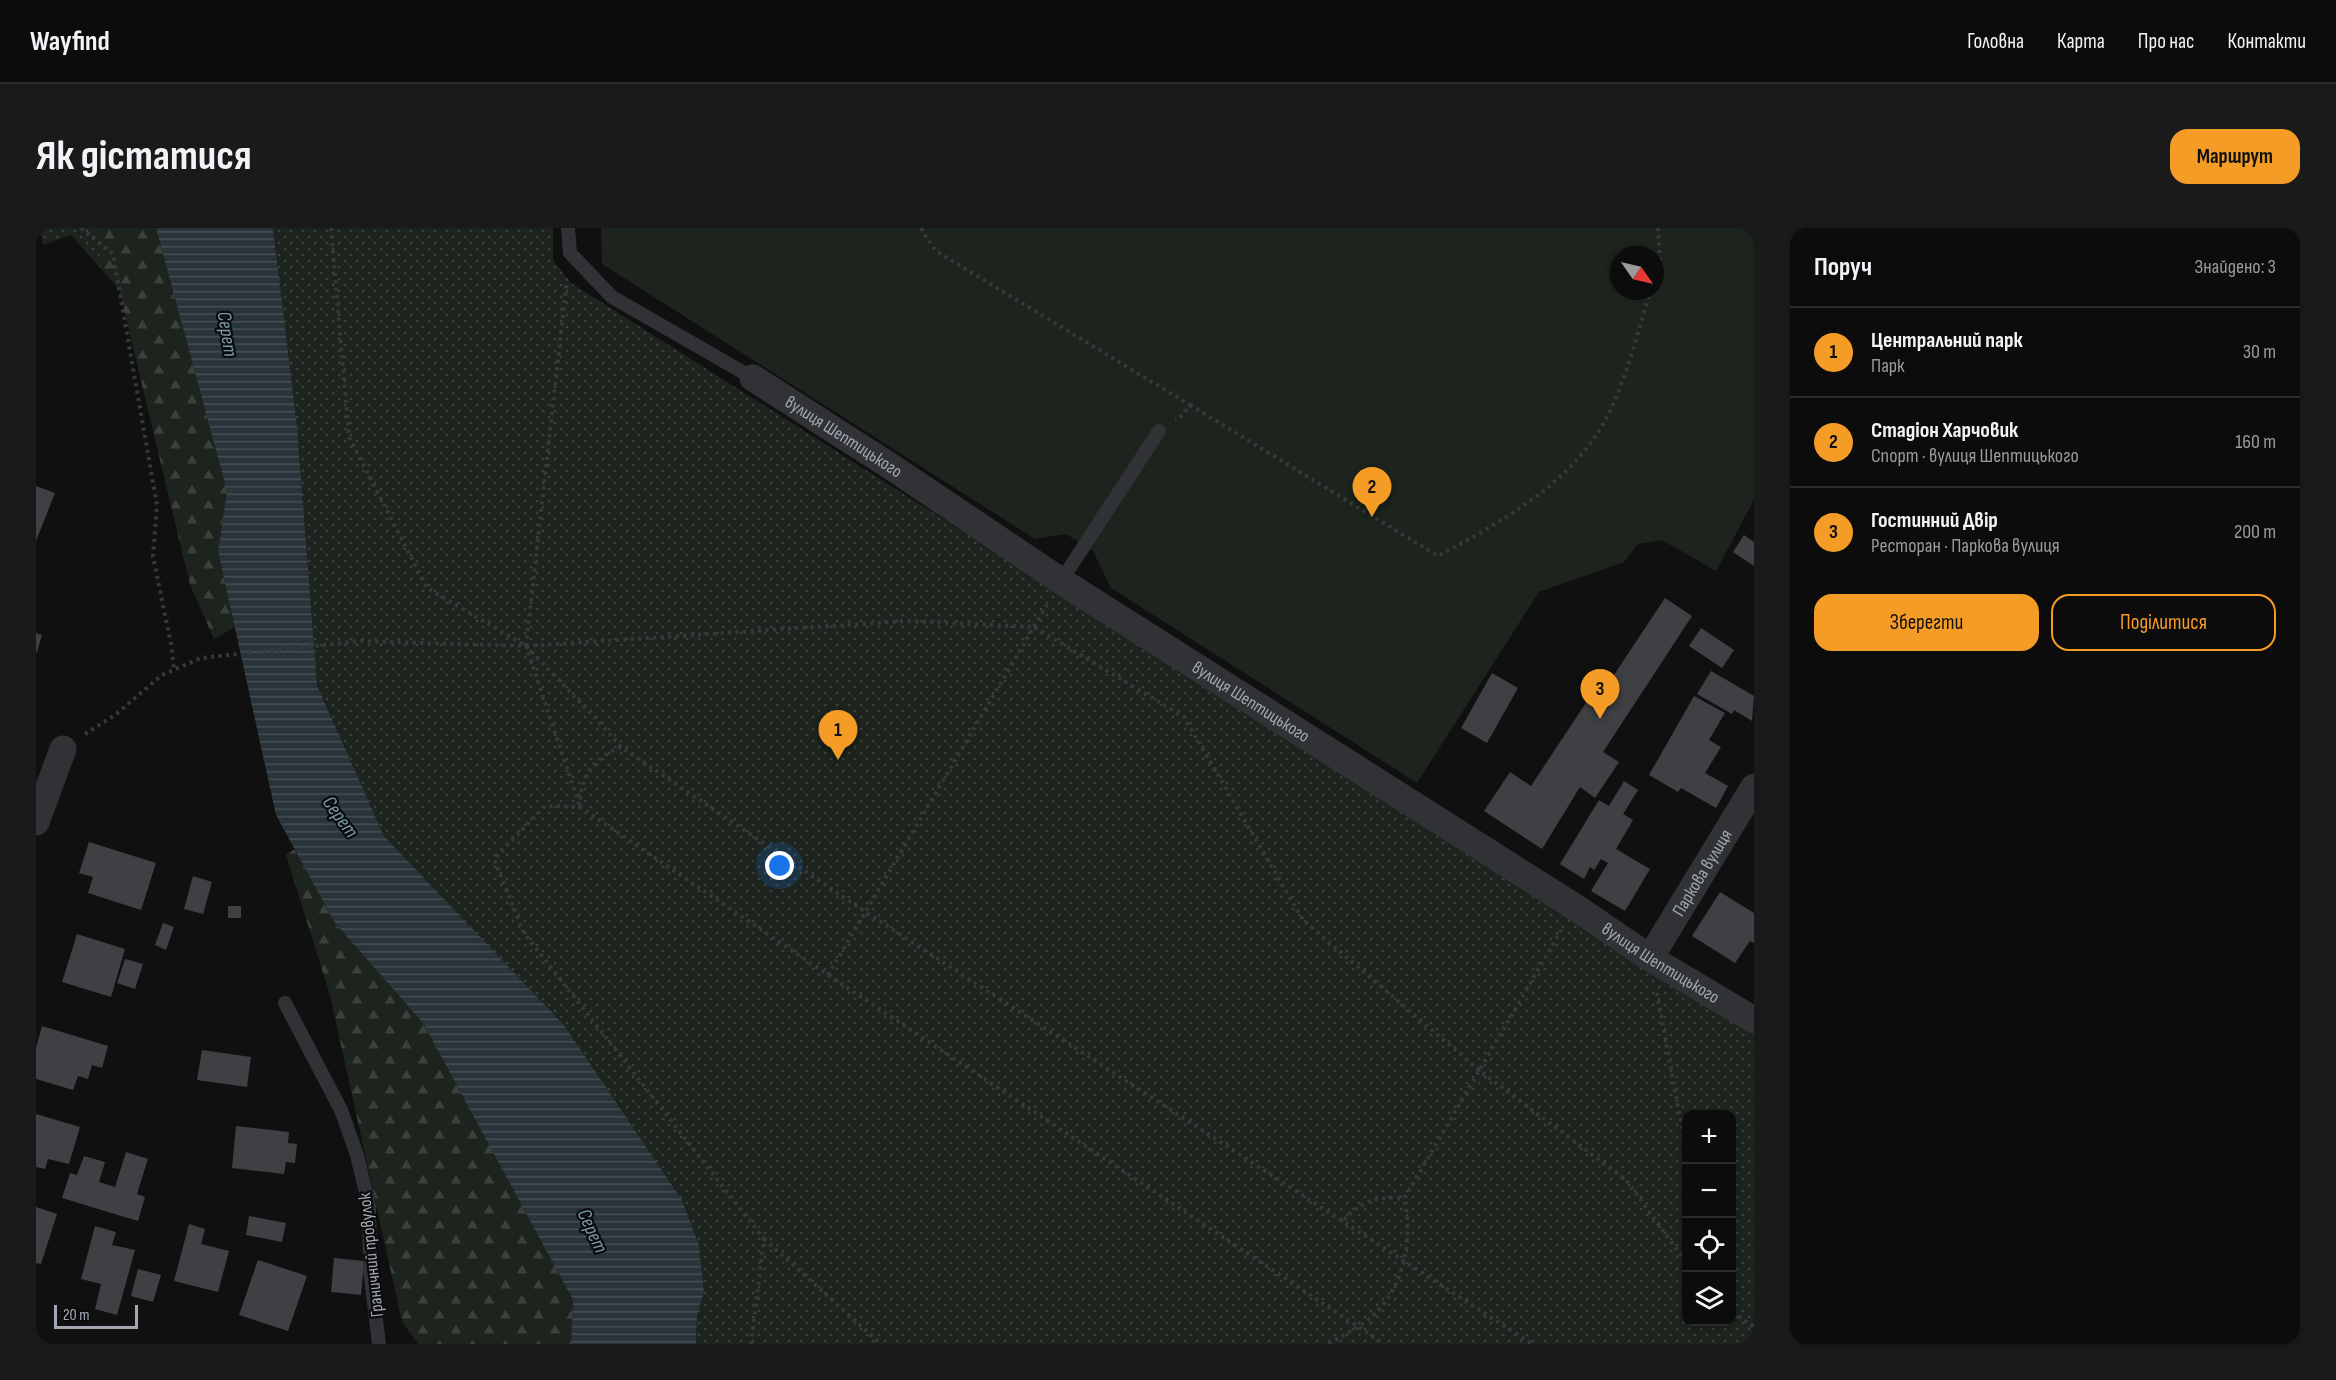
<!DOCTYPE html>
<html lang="uk">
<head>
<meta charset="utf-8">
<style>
	:root { --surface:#0c0c0d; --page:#1a1a1b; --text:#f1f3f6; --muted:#9a9b9d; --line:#2c2c2e; --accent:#f49c25 }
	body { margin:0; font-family:"Sofia Sans Condensed",sans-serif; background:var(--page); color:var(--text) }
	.controls { position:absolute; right:18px; bottom:18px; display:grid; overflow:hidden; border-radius:12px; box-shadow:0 2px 4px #0004 }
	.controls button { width:54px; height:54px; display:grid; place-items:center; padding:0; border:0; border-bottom:2px solid var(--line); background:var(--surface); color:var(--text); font:30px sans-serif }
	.compass { position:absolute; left:1574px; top:18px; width:54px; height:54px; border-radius:50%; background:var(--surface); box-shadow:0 2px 4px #0004; rotate:124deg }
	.scale { position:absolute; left:18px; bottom:15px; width:84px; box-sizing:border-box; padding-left:6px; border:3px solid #a1a8b3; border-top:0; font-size:16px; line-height:21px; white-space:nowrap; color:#a1a8b3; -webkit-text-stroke:4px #0b0b0c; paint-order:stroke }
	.you { position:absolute; left:744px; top:638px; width:21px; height:21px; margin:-15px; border:4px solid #fff; border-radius:50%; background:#1a73e8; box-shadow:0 0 0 9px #1a73e833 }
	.badge { display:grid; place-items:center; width:39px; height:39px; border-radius:50%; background:var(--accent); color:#111; font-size:20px; font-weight:700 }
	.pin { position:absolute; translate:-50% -50px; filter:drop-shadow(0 2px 3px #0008) }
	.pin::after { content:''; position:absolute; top:32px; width:21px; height:18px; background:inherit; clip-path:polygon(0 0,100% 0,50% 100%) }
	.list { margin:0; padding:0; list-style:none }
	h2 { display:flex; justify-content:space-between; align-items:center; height:78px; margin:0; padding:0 24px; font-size:26px }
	h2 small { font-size:20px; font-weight:400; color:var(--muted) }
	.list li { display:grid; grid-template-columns:39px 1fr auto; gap:18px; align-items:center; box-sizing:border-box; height:90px; padding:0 24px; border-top:2px solid var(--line) }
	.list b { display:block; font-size:22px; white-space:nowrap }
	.list p { margin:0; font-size:20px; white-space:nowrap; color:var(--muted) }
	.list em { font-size:20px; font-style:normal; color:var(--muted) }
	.actions { display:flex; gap:12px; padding:18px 24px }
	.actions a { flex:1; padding:14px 0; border:2px solid var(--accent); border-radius:18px; text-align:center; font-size:21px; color:var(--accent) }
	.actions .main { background:var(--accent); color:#111 }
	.icon { flex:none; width:33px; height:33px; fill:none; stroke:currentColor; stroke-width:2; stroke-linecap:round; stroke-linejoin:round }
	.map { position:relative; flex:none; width:1718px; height:1116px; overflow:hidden; border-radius:18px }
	header { display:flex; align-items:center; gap:36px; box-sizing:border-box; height:84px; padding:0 30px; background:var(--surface); border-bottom:2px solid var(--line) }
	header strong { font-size:28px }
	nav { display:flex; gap:33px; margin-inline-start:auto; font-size:21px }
	.intro { display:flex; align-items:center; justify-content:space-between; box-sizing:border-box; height:144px; padding:0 36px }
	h1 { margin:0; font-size:42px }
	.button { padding:15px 27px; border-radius:18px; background:var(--accent); color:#111; font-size:21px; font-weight:700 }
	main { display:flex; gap:36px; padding:0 36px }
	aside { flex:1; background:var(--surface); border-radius:18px; box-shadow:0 2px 4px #0004 }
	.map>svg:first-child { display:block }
	.grass { fill:url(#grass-dots); fill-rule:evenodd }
	.forest { fill:url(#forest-firs) }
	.garden { fill:#1c241d; fill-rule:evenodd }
	.water { fill:url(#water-rules) }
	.building { fill:#3f4044 }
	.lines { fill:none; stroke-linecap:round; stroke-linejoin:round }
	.path { stroke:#37393d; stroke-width:4; stroke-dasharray:3 4.5; stroke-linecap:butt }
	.lane { stroke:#313236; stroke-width:14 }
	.street { stroke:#313236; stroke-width:27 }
	.labels { text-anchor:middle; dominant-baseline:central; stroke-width:4.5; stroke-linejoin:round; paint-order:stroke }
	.street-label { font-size:18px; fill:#a1a8b3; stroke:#0b0b0c }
	.water-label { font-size:20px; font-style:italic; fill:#7699af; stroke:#0b0b0c }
</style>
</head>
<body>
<header>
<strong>Wayfind</strong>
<nav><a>Головна</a><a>Карта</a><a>Про нас</a><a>Контакти</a></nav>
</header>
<div class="intro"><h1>Як дістатися</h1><a class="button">Маршрут</a></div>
<main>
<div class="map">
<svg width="1718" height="1116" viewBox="0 0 1718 1116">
	<defs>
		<pattern id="grass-dots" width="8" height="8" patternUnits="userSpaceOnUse" patternTransform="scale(1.5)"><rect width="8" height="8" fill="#1c241d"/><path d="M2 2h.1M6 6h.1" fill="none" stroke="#3a413b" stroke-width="1.8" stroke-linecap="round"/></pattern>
		<pattern id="forest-firs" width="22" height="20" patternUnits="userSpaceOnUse" patternTransform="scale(1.5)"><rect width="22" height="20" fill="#1c241d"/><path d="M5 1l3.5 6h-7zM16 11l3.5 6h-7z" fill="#3a413b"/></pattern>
		<pattern id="water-rules" width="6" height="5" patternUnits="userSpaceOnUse" patternTransform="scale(1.5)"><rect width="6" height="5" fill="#29343a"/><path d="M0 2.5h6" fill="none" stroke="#454f54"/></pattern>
	</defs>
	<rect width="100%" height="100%" fill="#101011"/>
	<path class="grass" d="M 3,0 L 57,0 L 68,44 L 35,7 L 7,17 Z
		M 237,0 L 517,0 L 517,32 L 535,55 L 1718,805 L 1718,1116 L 660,1116 L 661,1088 L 668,1062 L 663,1017 L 646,972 L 528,797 L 348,608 L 281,456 L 261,198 ZM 1650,886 L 1696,886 L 1696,1094 L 1650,1094 Z"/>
	<path class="forest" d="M 57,0 L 120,0 L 191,263 L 182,323 L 199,399 L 178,411 L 154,357 L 83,61 L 68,44 Z
		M 259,621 L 299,695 L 387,795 L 537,1072 L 535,1116 L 382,1116 L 366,1094 L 294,767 L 250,627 Z"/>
	<path class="garden" d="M 565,0 L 1718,0 L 1718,272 L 1680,343 L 1626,312 L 1602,316 L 1588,334 L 1503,364 L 1381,555 L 1075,360 L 1057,323 L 1030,306 L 999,311 L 566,36 ZM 1583,27 L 1619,27 L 1619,63 L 1583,63 Z"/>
	<path class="water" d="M 120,0 L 237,0 L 261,198 L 281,457 L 348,608 L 528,797 L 646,972 L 663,1017 L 668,1063 L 661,1088 L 660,1116 L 535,1116 L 537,1072 L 387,795 L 299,695 L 240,587 L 182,323 L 191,263 Z"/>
	<path class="building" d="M 0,258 L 19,265 L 0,313 Z
		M 1708,307 L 1718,314 L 1718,338 L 1697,324 Z
		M 1629,370 L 1656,388 L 1567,524 L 1583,534 L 1559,570 L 1544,559 L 1506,621 L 1448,583 L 1474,544 L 1495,558 L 1563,455 L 1570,459 Z
		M 1665,400 L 1698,422 L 1686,440 L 1653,418 Z
		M 0,405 L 6,407 L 1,424 L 0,424 Z
		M 1675,443 L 1718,468 L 1716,493 L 1698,482 L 1696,486 L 1661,466 Z
		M 1456,445 L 1482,460 L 1451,515 L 1425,500 Z
		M 1658,468 L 1689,485 L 1673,512 L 1685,519 L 1669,545 L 1692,558 L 1680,580 L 1645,560 L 1642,564 L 1613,547 Z
		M 1588,553 L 1602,562 L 1587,586 L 1597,592 L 1580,621 L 1614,641 L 1589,683 L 1555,663 L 1572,635 L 1565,631 L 1558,642 L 1554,639 L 1548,651 L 1524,636 L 1563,572 L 1573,578 Z
		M 53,614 L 120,635 L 105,682 L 52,665 L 57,649 L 43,645 Z
		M 157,648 L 176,654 L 167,686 L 148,681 Z
		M 1684,664 L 1718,685 L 1718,715 L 1714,713 L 1699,735 L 1656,708 Z
		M 192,678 L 205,678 L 205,690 L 192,690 Z
		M 127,695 L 138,699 L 130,722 L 119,717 Z
		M 41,706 L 89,721 L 75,769 L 26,754 Z
		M 89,731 L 107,736 L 99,761 L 81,755 Z
		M 6,798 L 72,818 L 66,840 L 56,837 L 52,851 L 42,848 L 37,862 L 0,851 L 0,820 Z
		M 166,822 L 215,829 L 211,859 L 161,852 Z
		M 0,886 L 44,899 L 33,936 L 12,931 L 9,941 L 0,939 Z
		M 200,898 L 253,904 L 252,915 L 261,916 L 259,935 L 250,934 L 248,946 L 196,940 Z
		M 90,924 L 112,931 L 101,966 L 109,969 L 102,993 L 26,970 L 34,945 L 41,947 L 48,928 L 69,934 L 63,954 L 79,959 Z
		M 0,979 L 21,986 L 5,1036 L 0,1035 Z
		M 213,988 L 250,995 L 246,1014 L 210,1007 Z
		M 153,996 L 169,1001 L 165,1016 L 193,1023 L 182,1064 L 138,1053 Z
		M 59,998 L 80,1004 L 76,1017 L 99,1022 L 81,1087 L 59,1081 L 65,1056 L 45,1051 Z
		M 298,1030 L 328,1033 L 325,1067 L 295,1064 Z
		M 222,1032 L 271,1048 L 252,1103 L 203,1087 Z
		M 102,1041 L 125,1047 L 117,1074 L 95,1068 Z"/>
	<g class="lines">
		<path class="path" d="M 45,0 L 77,26 L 121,277 L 117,328 L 135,416 L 138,442
			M 295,0 L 313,209 L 391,360 L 490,418 L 562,493 L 585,519
			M 886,0 L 886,3 L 900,23 L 1154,177 L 1144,190 L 1139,191
			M 0,2 L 13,0
			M 1619,47 L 1624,30 L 1622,0
			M 1154,177 L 1402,328 C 1466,293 1535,257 1571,189 C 1590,152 1602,104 1614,63
			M 490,418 L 871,393 L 998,399 L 1148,489 L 1267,692 L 1444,843 L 1590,952 L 1650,1034
			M 490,418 L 531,52
			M 49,506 L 79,487 L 126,447 L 165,430 L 325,413 L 490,418 L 543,576
			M 544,579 C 543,549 558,530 585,519 L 831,685 L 1496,1116
			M 792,747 L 1011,377
			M 1621,765 L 1650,921
			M 1308,992 C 1325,973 1343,967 1368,971
			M 728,1011 L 845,1116
			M 1696,1084 L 1718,1099
			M 715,1116 L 728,1011 L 488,705 L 458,631 L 509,578 L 544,579 L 792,747 L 1348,1116
			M 1293,1116 C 1306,1107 1321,1101 1333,1091 C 1367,1064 1378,1012 1368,971 L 1526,701"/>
		<path class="lane" d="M 532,0 L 534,25 L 576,69 L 717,150
			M 1025,353 L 1123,203
			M 249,775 L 305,882 L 321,927 L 333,978 L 334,1042 L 343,1116"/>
		<g class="street">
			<path id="s1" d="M 717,150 L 854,238 L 1025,353 L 1539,679 L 1614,730 L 1718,792"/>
			<path d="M 0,594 L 27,521"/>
			<path id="s2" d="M 1614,730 L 1718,559"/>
		</g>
	</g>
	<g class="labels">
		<g class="street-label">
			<text stroke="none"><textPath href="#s1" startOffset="108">вулиця Шептицького</textPath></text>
			<text stroke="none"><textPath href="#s1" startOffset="594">вулиця Шептицького</textPath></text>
			<text stroke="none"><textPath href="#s2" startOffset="100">Паркова вулиця</textPath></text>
			<text stroke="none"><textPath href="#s1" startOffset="1080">вулиця Шептицького</textPath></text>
			<text transform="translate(335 1027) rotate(-96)">Граничний провулок</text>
		</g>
		<g class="water-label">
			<text transform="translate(191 106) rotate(81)">Серет</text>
			<text transform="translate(304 589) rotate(54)">Серет</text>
			<text transform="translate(556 1003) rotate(65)">Серет</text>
		</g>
	</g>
</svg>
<div class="controls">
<button>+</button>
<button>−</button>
<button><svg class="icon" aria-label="locate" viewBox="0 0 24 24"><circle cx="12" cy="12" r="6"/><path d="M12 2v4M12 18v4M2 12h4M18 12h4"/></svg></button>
<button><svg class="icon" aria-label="layers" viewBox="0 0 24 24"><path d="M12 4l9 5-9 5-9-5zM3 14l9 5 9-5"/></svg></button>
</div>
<svg class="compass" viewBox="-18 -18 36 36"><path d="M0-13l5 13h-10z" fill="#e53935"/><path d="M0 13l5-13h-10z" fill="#9a9b9d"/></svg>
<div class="scale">20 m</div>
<div class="you"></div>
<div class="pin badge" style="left:802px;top:532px">1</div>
<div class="pin badge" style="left:1336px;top:289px">2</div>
<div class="pin badge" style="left:1564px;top:491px">3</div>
</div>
<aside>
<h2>Поруч<small>Знайдено: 3</small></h2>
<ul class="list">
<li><span class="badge">1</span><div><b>Центральний парк</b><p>Парк</p></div><em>30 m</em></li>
<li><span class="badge">2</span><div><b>Стадіон Харчовик</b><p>Спорт · вулиця Шептицького</p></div><em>160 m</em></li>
<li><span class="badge">3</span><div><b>Гостинний Двір</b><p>Ресторан · Паркова вулиця</p></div><em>200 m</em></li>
</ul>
<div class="actions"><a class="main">Зберегти</a><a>Поділитися</a></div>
</aside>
</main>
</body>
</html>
